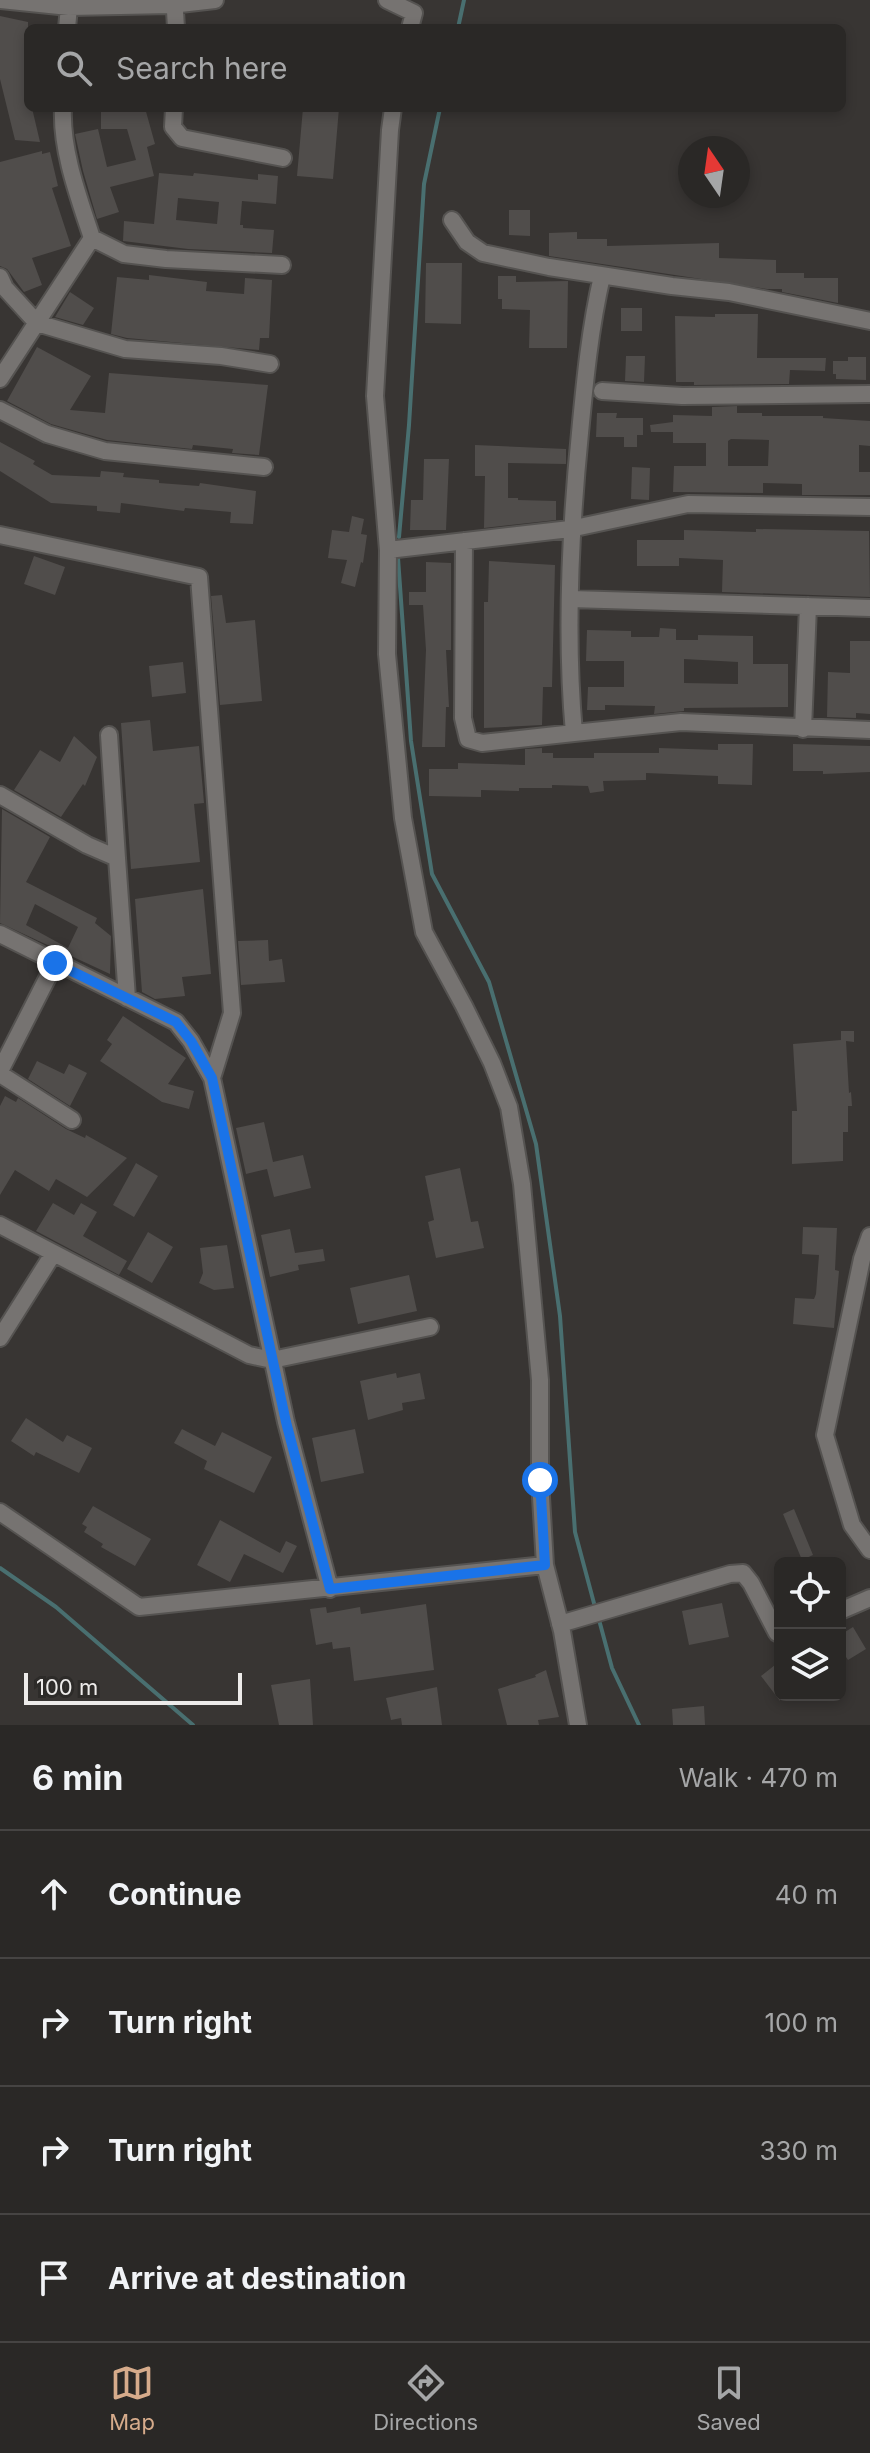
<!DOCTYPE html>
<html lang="en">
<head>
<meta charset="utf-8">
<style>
	:root { --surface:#2a2826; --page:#363432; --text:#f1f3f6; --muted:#a5a6a7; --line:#464443; --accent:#d6ab8b }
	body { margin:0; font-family:Inter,sans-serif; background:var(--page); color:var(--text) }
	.controls { position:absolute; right:24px; bottom:24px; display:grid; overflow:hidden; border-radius:12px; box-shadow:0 4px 12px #0003 }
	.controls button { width:72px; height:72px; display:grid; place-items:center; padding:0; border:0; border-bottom:2px solid var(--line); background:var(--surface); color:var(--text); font:40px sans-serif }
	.compass { position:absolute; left:678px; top:136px; width:72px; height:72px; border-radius:50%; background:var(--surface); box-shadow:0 4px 12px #0003; rotate:347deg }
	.scale { position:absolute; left:24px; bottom:20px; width:218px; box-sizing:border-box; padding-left:8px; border:4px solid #edebea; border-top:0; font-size:22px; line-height:28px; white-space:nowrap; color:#edebea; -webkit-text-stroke:6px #2d2b29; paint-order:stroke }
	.stop { position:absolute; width:24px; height:24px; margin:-18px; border:6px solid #1a73e8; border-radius:50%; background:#fff }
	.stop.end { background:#1a73e8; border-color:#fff; box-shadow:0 2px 8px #0008 }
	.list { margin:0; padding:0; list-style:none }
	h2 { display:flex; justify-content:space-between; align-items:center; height:104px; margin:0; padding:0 32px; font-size:34px }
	h2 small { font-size:26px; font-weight:400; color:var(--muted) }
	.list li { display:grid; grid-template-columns:52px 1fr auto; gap:24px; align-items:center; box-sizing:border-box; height:128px; padding:0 32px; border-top:2px solid var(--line) }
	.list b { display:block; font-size:30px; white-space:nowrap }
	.list em { font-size:26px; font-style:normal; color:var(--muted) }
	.icon { flex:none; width:44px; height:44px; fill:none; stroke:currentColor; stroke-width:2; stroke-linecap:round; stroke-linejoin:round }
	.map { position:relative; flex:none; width:870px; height:1725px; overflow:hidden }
	.search { position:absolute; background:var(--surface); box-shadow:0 4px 12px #0003; left:24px; right:24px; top:24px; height:88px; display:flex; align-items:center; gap:20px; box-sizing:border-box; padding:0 28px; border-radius:12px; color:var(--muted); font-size:30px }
	.sheet { height:616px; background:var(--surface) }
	nav { display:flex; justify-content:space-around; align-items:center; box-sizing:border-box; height:112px; border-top:2px solid var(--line); background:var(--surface); font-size:22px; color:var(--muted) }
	nav a { display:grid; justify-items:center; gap:4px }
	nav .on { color:var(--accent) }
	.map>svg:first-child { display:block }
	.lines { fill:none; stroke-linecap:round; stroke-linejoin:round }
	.stream { stroke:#496f70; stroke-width:4 }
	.building { fill:#504d4b; fill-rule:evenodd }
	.minor-casing { stroke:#555351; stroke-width:20 }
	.minor { stroke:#767371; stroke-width:16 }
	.route { stroke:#1a73e8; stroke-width:10 }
</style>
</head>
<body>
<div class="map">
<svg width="870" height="1725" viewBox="0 0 870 1725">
	<rect width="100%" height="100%" fill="#383533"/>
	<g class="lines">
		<path class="stream" d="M 458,28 L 464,0
			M 399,537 L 409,425 L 424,184 L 440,108
			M 398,558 L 411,741 L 432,874 L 489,982 L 536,1144 L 560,1316 L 575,1532 L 595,1607
			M 0,1568 L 56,1607 L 193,1725
			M 598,1616 L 612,1668 L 639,1725"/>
	</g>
	<path class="building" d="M 0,16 L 28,22 L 28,108 L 32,108 L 40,142 L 15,140 L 0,79 Z
		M 101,108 L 145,108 L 155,144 L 147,147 L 154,176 L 110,187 L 119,212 L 97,219 L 83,171 L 75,134 L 98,129 L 107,167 L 136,160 L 127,129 L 101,129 Z
		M 303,108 L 339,108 L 333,179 L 297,176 Z
		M 42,151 L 42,154 L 50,152 L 58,186 L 52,188 L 71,246 L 32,258 L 42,285 L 24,292 L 7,269 L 0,266 L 0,162 Z
		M 159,173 L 193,176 L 194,173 L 258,180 L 258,174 L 278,176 L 276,204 L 242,201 L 240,225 L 243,225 L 243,228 L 274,230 L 272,253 L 188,249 L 123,241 L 124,221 L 154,224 ZM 178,198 L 219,202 L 217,224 L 176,220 Z
		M 509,210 L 530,210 L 530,236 L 509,235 Z
		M 577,232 L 577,239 L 607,239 L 607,246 L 719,243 L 719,258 L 776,260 L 776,273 L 804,273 L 804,278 L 838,278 L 838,303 L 782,292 L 782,289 L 767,289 L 549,256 L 549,233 Z
		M 426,263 L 462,263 L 461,324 L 425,323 Z
		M 149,275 L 207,282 L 206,291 L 244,294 L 245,278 L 272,280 L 269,338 L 260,338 L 259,350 L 127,338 L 111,334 L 117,277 L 149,280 Z
		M 498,276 L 516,276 L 516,282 L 568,281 L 567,348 L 529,348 L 530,310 L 502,309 L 502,299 L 498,299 Z
		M 70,292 L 94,308 L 83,325 L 55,317 Z
		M 621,308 L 642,308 L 642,331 L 621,331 Z
		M 715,314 L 758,314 L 757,358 L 826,358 L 825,371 L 790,370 L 789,384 L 694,385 L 694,382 L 676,382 L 675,316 L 715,317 Z
		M 37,347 L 91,376 L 70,410 L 105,413 L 109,373 L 268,385 L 259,455 L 232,453 L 233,449 L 193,445 L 192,449 L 107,440 L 51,424 L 7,401 Z
		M 626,356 L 645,356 L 644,382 L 625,381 Z
		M 848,357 L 866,357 L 866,380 L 836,379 L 836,374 L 833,374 L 833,361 L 848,361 Z
		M 737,406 L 737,413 L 762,413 L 762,416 L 823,416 L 823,418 L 870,421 L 870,446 L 859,445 L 859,472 L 870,472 L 870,495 L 802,495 L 802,484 L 763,483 L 763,493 L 673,492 L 674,466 L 706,466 L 706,443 L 673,443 L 673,432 L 651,432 L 650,425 L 673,422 L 673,415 L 712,416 L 712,407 ZM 731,439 L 769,440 L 768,466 L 728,466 L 728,441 Z
		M 597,413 L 617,413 L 616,418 L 643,418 L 643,435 L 637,435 L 637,447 L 624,447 L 624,437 L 596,437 Z
		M 0,442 L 35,461 L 33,464 L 52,475 L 100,477 L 101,471 L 124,473 L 123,477 L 159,480 L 159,483 L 199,486 L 200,483 L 256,491 L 253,524 L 230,523 L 231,512 L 185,508 L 184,511 L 121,503 L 120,513 L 97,511 L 97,506 L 51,503 L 0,471 Z
		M 475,445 L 566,449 L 566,464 L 508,463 L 508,498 L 518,498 L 518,500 L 556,501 L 556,520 L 484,528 L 485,476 L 475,476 Z
		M 424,459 L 449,459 L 446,530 L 410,530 L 411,500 L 423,500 Z
		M 632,467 L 650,468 L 649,500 L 631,499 Z
		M 352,516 L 364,519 L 361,534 L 367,535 L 363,563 L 361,562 L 355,587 L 341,583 L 347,560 L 328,558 L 332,530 L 349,532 Z
		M 756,529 L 869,531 L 870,597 L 722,592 L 723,560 L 679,558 L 679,566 L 637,566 L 637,540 L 684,540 L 684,530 L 756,532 Z
		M 34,556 L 65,567 L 55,595 L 24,584 Z
		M 489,561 L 555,565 L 552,687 L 543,687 L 542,725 L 484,728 L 484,602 L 488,602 Z
		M 426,562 L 451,563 L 451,650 L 446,650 L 449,707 L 446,707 L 445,747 L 422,747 L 426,650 L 423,605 L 409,605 L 409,592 L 426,592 Z
		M 222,595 L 226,623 L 255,620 L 262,701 L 220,705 L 211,596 Z
		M 660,628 L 676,629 L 676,640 L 698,640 L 698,635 L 753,636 L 753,664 L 788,664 L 788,707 L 684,708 L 684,711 L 654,714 L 655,706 L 605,705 L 605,710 L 587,710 L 588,687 L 624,687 L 624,661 L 586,661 L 587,630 L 631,631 L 631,637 L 659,637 ZM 684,659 L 738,662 L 738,684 L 684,683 Z
		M 850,641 L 870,641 L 870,714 L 856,713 L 856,718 L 827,717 L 828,672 L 850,673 Z
		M 183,662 L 186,693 L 152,697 L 149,666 Z
		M 150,720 L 153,751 L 199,746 L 204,803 L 194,804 L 200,862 L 131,869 L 121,723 Z
		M 74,736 L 97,757 L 85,786 L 83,784 L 61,817 L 14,790 L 40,750 L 60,762 Z
		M 718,744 L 753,744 L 752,785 L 718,784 L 718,776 L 646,773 L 646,780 L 603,781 L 604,791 L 590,793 L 588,786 L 552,785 L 552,788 L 519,788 L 519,791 L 481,790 L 481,797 L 429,796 L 429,769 L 458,769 L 458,763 L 525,765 L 525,749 L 542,748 L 542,753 L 553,753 L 553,758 L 594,758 L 594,753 L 659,753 L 659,748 L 718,750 Z
		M 793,744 L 870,746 L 870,772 L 823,774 L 823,771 L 793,771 Z
		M 2,809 L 50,837 L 26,882 L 97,918 L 95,923 L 111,936 L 110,974 L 0,923 ZM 35,904 L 78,927 L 68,948 L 26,925 Z
		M 203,889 L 211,974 L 182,977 L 185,996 L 155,999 L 142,992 L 135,899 Z
		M 268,940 L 269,961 L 282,959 L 285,982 L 241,985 L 238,941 Z
		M 123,1016 L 186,1058 L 168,1084 L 194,1091 L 189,1109 L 162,1102 L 100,1061 L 112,1044 L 107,1040 Z
		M 841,1031 L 854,1031 L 854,1042 L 846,1041 L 849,1093 L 851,1092 L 852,1106 L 848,1106 L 848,1132 L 843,1132 L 843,1161 L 792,1164 L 792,1111 L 797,1111 L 793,1044 L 841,1040 Z
		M 37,1061 L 64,1074 L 69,1064 L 87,1073 L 70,1106 L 28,1079 Z
		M 5,1096 L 16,1102 L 18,1098 L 66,1129 L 85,1138 L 86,1135 L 127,1158 L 87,1197 L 56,1179 L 49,1191 L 15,1170 L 0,1195 L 0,1106 Z
		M 264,1122 L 273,1162 L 303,1155 L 311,1188 L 274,1197 L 267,1169 L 246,1174 L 236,1128 Z
		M 136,1163 L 158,1176 L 134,1217 L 113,1205 Z
		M 460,1168 L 471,1222 L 478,1221 L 484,1248 L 436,1258 L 428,1222 L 434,1220 L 425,1176 Z
		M 53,1203 L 74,1215 L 81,1203 L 97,1212 L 83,1236 L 127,1261 L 119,1275 L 36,1231 Z
		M 803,1227 L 837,1228 L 835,1270 L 839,1271 L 834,1328 L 793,1324 L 795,1298 L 814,1299 L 816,1294 L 819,1255 L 802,1254 Z
		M 290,1229 L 295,1253 L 323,1249 L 325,1261 L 298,1265 L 299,1270 L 270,1277 L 261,1235 Z
		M 148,1232 L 173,1247 L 152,1283 L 127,1269 Z
		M 227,1245 L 234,1288 L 214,1290 L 199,1283 L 203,1273 L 200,1248 Z
		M 409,1275 L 417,1311 L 358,1324 L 350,1288 Z
		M 396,1373 L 397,1378 L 420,1373 L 425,1399 L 402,1403 L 403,1410 L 368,1420 L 360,1381 Z
		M 26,1418 L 63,1442 L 67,1435 L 92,1448 L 79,1473 L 36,1452 L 34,1456 L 11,1441 Z
		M 182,1429 L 215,1446 L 222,1432 L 272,1457 L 254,1493 L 204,1469 L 207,1461 L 174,1443 Z
		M 355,1429 L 364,1473 L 321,1482 L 312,1438 Z
		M 93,1506 L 151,1539 L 135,1566 L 101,1547 L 103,1544 L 84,1532 L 87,1527 L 82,1524 Z
		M 794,1509 L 813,1555 L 802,1560 L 783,1514 Z
		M 220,1520 L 280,1553 L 286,1541 L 297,1546 L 283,1573 L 244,1554 L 230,1582 L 197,1565 Z
		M 722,1603 L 729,1637 L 689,1645 L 682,1611 Z
		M 426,1604 L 434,1670 L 354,1681 L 350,1647 L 333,1649 L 332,1642 L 316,1645 L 310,1609 L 326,1607 L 327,1613 L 360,1607 L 361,1614 Z
		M 853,1627 L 866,1649 L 848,1660 L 840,1648 L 840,1635 Z
		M 780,1661 L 780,1701 L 761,1676 Z
		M 546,1670 L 559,1717 L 538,1720 L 539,1725 L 507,1725 L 498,1689 L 536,1677 L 535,1675 Z
		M 310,1679 L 313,1725 L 279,1725 L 271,1685 Z
		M 437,1687 L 442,1725 L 402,1725 L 401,1718 L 391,1720 L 386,1698 Z
		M 704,1706 L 705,1725 L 673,1725 L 672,1709 Z"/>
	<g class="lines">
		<g class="minor-casing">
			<path id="minor" d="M 0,0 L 69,7 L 171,5 L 175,11 L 176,28
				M 387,0 L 414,13 L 410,28
				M 171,5 L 215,0
				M 67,28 L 69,7
				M 174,108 L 173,127 L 182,138 L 283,158
				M 393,108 L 390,130 L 375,396 L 388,550 L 387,654 L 403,818 L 424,932 L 464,1006 L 492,1063 L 509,1107 L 522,1184 L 540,1380 L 540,1480 L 545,1565 L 562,1631 L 578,1725
				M 452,220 L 467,242 L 483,253 L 549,267 L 672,286 L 729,292 L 870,321
				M 92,238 L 124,254 L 166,259 L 282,265
				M 602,276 C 590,328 585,380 580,433 C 570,533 565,634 574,733 L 681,722 L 870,730
				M 0,277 L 5,288 L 37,323 L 125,349 L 221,356 L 270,364
				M 0,379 L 92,238 C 79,198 61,151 63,108
				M 602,391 L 682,396 L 870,394
				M 0,410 L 47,434 L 105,451 L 264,467
				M 0,535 L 199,577 L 232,1013 L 212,1078
				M 464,541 L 463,718 L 468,739 L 482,743 L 574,733
				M 388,550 L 570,529 L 688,504 L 870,507
				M 571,599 L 870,608
				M 803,729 L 808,606
				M 109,735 L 117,858
				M 0,795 L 87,845 L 117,858 L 127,998
				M 0,934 L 176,1022 L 191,1041 L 212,1078 L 286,1422 L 330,1589
				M 0,1071 L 55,963
				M 0,1074 L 72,1120
				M 0,1225 L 249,1355 L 272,1360 L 430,1327
				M 870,1236 L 862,1259 L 825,1435 L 852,1525 L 870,1550
				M 0,1338 L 53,1254
				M 0,1512 L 139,1607 L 545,1565
				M 840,1611 L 870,1598
				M 560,1624 L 730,1574 L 743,1573 L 751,1583 L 777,1633 L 780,1634"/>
		</g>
		<use href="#minor" class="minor"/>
	</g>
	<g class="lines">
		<path class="route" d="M 55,963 L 176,1022 L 191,1041 L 212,1078 L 286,1422 L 330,1589 L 545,1565 L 540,1480"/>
	</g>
</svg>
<div class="controls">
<button><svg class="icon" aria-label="locate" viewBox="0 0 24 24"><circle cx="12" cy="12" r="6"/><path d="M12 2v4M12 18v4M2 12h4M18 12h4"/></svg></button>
<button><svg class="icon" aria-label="layers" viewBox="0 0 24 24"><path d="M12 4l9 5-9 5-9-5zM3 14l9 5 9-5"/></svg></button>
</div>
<svg class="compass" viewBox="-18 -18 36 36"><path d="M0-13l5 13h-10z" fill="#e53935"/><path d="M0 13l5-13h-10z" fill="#a5a6a7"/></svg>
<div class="scale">100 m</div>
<div class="stop" style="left:540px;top:1480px"></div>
<div class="stop end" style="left:55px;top:963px"></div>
<div class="search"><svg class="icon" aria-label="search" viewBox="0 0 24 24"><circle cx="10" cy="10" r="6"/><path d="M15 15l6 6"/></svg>Search here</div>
</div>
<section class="sheet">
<h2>6 min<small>Walk · 470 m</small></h2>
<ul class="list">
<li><svg class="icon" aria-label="ahead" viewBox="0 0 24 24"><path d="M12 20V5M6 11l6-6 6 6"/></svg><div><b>Continue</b></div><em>40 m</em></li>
<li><svg class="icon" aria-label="right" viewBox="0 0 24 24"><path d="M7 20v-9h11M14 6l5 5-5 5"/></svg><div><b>Turn right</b></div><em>100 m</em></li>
<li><svg class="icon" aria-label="right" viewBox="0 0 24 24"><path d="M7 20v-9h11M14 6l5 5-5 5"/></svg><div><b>Turn right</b></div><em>330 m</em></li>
<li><svg class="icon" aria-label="arrive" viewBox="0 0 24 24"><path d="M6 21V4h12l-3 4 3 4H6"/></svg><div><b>Arrive at destination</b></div></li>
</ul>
</section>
<nav>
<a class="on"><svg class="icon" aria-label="map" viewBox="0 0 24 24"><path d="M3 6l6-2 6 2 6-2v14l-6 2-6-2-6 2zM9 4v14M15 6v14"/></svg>Map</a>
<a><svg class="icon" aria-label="directions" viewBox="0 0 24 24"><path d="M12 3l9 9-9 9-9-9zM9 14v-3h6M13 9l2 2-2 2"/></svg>Directions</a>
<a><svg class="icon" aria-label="saved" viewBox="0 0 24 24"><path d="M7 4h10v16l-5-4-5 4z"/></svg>Saved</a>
</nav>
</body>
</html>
